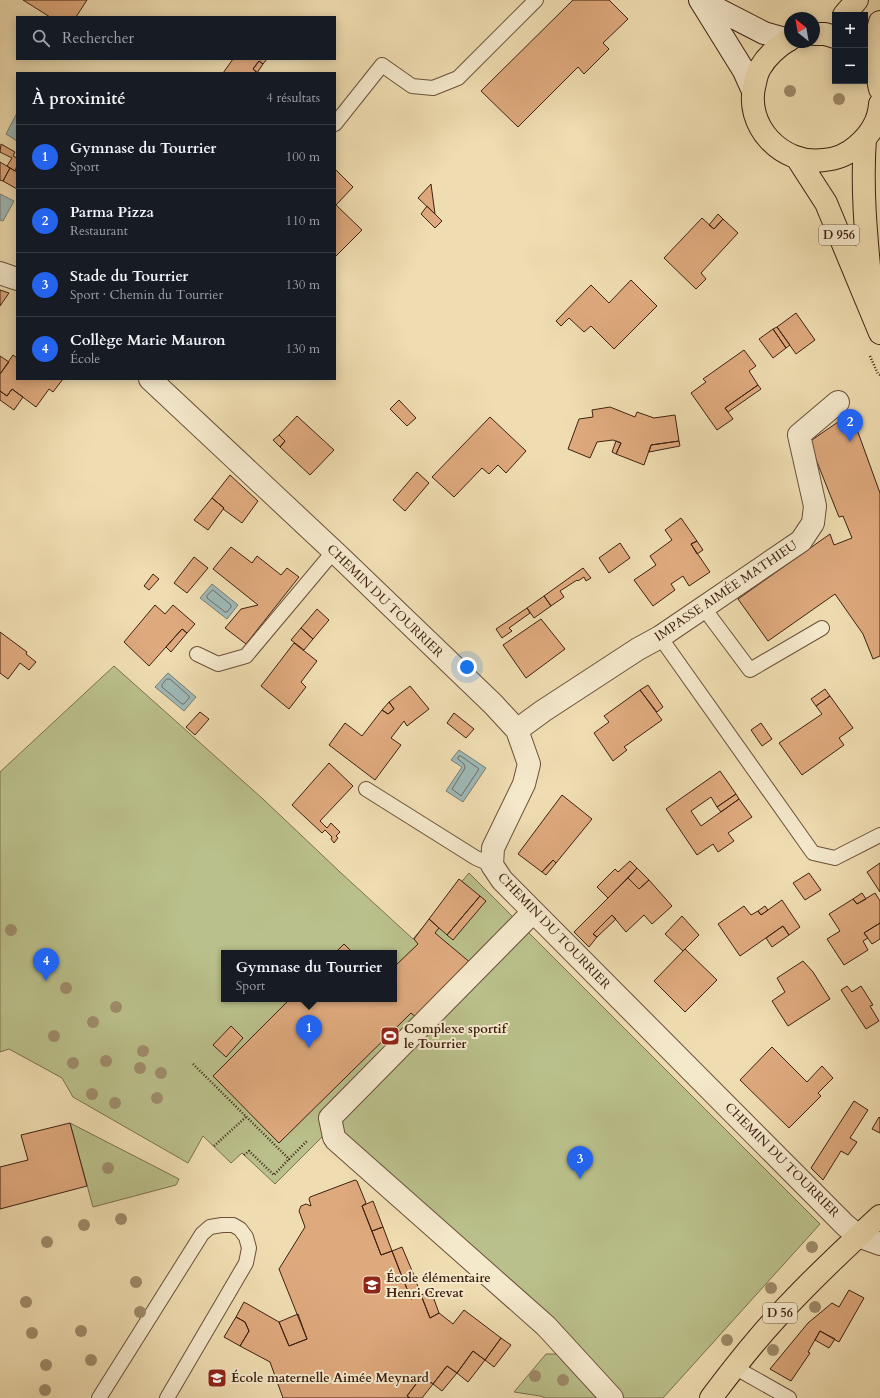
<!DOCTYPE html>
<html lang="fr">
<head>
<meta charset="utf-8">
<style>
	:root { --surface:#171b24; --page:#242831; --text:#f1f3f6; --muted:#9ea1a6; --line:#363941; --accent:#2563eb }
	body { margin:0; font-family:Cardo,serif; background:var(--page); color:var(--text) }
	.controls { position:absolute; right:12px; top:12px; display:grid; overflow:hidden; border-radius:0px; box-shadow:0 2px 10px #0003 }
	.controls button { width:36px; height:36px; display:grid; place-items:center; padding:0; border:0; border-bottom:1px solid var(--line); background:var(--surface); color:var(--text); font:20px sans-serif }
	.compass { position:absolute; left:784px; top:12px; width:36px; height:36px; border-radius:50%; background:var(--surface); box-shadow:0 2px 10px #0003; rotate:329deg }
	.you { position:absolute; left:467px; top:667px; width:14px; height:14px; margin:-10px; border:3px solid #fff; border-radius:50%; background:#1a73e8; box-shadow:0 0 0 6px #1a73e833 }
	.badge { display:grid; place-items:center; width:26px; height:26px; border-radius:50%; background:var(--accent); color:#fff; font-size:13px; font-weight:700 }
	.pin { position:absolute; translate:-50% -33px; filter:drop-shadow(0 1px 2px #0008) }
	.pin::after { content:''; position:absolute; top:21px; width:14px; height:12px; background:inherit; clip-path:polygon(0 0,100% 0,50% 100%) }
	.popup { position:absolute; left:221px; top:950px; width:176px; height:52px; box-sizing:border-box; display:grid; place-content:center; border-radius:0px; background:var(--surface); filter:drop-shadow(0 1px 3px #0005); font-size:13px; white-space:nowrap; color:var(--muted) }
	.popup b { font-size:15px; color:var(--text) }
	.popup::after { content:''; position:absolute; left:50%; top:100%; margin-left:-8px; border:8px solid transparent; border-top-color:var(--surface) }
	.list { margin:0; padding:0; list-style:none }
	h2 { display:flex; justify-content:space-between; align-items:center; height:52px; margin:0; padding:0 16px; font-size:17px }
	h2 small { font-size:13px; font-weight:400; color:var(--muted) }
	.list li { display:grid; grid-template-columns:26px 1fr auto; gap:12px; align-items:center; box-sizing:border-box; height:64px; padding:0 16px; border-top:1px solid var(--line) }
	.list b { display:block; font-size:15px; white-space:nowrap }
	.list p { margin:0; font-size:13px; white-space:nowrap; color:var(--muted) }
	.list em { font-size:13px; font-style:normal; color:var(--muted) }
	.icon { flex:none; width:22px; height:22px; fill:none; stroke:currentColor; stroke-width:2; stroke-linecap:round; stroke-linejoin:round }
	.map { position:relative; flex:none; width:880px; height:1398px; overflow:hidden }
	.search { position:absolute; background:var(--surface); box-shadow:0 2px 10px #0003; left:16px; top:16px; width:320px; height:44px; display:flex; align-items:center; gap:10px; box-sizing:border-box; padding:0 14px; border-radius:0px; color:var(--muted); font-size:15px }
	.panel { position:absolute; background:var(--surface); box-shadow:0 2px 10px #0003; left:16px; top:72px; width:320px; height:308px; border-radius:0px }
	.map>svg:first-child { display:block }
	.green { fill:#bac08b; stroke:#7c704f; fill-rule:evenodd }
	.water { fill:#9fb9b7; stroke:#797c75 }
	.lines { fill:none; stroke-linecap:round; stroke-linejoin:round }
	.shore { stroke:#6f6d65; stroke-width:1 }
	.building { fill:#dea97d; stroke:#3f2113 }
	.lane-casing { stroke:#6b503a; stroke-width:16 }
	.street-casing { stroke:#6b503a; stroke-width:24 }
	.secondary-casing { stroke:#3f2113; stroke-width:24 }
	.primary-casing { stroke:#3f2113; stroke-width:24 }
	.path { stroke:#3f2113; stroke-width:2.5; stroke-dasharray:1 2; stroke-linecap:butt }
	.lane { stroke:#f5e9cc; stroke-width:14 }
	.street { stroke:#f5e9cc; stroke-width:22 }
	.secondary { stroke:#f5e9cc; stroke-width:22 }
	.primary { stroke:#efddb1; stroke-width:22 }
	.tree { fill:#9f8c6b }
	.labels { text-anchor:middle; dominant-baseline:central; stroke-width:4; stroke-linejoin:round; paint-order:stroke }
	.shield { fill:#f5e9cc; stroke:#765d4a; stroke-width:1 }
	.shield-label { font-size:12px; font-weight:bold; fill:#3f2113 }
	.street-label { font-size:13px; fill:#3f2113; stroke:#f5e9cc }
	.poi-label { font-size:13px; font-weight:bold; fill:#3f2113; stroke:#f5e9cc; text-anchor:start }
</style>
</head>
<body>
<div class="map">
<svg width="880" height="1398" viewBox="0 0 880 1398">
	<rect width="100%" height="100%" fill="#efddb1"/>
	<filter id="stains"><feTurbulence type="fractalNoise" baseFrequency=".005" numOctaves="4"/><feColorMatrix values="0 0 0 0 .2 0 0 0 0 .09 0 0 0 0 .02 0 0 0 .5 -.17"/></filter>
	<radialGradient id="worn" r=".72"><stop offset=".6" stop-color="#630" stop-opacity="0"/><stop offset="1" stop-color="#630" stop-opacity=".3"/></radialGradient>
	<path class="green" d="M 114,666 L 263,799 L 340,872 L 413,939 L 469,873 L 820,1224 L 663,1398 L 622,1398 L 329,1130 L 275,1184 L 242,1153 L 231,1163 L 203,1136 L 188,1163 L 73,1097 L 62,1078 L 9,1049 L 0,1052 L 0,772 ZM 224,953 L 394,953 L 394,999 L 224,999 Z
		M 70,1123 L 179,1179 L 176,1185 L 93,1207 Z
		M 546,1354 L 561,1354 L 601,1398 L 545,1398 L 540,1396 L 514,1392 Z"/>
	<path class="water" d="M 17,113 L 17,141 L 6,134 Z
		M 0,194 L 14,201 L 3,221 L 0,220 Z
		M 212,584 L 238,605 L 227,619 L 200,598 Z
		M 168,673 L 196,697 L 184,711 L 155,687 Z
		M 459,750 L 486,768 L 463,802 L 446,791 L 462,767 L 451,760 Z"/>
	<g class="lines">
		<path class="shore" d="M 213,590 L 231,605 L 231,607 L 227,612 L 225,612 L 207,598 L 207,596 Z
			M 167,679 L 170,679 L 189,696 L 189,698 L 184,704 L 182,704 L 162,687 L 162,685 Z
			M 459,756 L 461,756 L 479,769 L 461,796 L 452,789 L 465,768 L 464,764 L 458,759 Z"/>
	</g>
	<path class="building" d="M 23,0 L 87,0 L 76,17 L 50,17 Z
		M 573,0 L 609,0 L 628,19 L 603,43 L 609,49 L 584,74 L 578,67 L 518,127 L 481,91 Z
		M 233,59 L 267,59 L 263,64 L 259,61 L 253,69 L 258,73 L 223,73 Z
		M 259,61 L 263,64 L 257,73 L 253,69 Z
		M 1,144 L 15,152 L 13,156 L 17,158 L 17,166 L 15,171 L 7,166 L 12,158 L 0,152 Z
		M 0,162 L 10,168 L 3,181 L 0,180 Z
		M 10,168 L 17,172 L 17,189 L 3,181 Z
		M 335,169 L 353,187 L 336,205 L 335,204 Z
		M 431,184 L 435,214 L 418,198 Z
		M 335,204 L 362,230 L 335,257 Z
		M 427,206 L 442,221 L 435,228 L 421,214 Z
		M 718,214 L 723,219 L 714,229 L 709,225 Z
		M 702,218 L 714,229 L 723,219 L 738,233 L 701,273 L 706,279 L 696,289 L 664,258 Z
		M 631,280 L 657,306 L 614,349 L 591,326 L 584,332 L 569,318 L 561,326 L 556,321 L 591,285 L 609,303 Z
		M 0,290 L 9,293 L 0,306 Z
		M 796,313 L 815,340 L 796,354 L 777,327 Z
		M 777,327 L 790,345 L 786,348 L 773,329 Z
		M 773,329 L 786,348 L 773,358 L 759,339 Z
		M 744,350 L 756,366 L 749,371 L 758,385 L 725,408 L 733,419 L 717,430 L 691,393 L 706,382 L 703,379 Z
		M 13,355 L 17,358 L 17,379 L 63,379 L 53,392 L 49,389 L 36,407 L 12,389 L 7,396 L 0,391 L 0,374 Z
		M 0,356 L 9,362 L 0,374 Z
		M 758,385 L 761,389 L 728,412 L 725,408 Z
		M 12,389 L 23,397 L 14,410 L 0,400 L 0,391 L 7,396 Z
		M 399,400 L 416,418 L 407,426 L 390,409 Z
		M 610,407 L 635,417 L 637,412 L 654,418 L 675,415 L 679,441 L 651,445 L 644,465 L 616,454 L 621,443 L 613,440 L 597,442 L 590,458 L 568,449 L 579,419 L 593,417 L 592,410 Z
		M 851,413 L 880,493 L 880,656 L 873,659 L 863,634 L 835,594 L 768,641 L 738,599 L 830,534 L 834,545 L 852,538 L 843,516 L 839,517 L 809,442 Z
		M 297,416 L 334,450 L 310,475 L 280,447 L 285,441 L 279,435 Z
		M 490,417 L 526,451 L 506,473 L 498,465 L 489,474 L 482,468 L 454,497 L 432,477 Z
		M 279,435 L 285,441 L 280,447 L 273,440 Z
		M 616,441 L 621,443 L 616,454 L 612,452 Z
		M 679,441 L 680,446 L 649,452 L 651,445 Z
		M 417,472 L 429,483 L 405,511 L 393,500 Z
		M 230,475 L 258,501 L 242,523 L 223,509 L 224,508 L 212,498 Z
		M 212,498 L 224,508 L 208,530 L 194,520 Z
		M 681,518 L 697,541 L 691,544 L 710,572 L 689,586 L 683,576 L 671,584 L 675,590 L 653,606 L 634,580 L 656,565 L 650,556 L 672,540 L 665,530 Z
		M 697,541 L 703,550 L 697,554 L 691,544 Z
		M 620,543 L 630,558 L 609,573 L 599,558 Z
		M 231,547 L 252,563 L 257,556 L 281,575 L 287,568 L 299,577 L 246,644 L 225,628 L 241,609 L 258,605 L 213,569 Z
		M 194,557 L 208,568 L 187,593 L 174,583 Z
		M 583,568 L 591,578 L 586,581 L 584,577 L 578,581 L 577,580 L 560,591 L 564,597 L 551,606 L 544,596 Z
		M 153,574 L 159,579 L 149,590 L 144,586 Z
		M 544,596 L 551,606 L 534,618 L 527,608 Z
		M 155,605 L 165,614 L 173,605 L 195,624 L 187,633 L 182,629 L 149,666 L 124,642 Z
		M 527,608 L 530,613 L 509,628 L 512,631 L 502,638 L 496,629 Z
		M 317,609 L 329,620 L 313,639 L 301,628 Z
		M 541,619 L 565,649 L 526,678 L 503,645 Z
		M 301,628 L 313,639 L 304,650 L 291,640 Z
		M 182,629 L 187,633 L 171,652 L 166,647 Z
		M 0,632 L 27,652 L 26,654 L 36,662 L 29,670 L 20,663 L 8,679 L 0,673 Z
		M 294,643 L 317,661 L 301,682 L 306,687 L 289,709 L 261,686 Z
		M 648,685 L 663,707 L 657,712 L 640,690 Z
		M 410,686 L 429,709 L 407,726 L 404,721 L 391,738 L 401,745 L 375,780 L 329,745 L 345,723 L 362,736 L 382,710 L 388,714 L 394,709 L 389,702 Z
		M 825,689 L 830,696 L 816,706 L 811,699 Z
		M 640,690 L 662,720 L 624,747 L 627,750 L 613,761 L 594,733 L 609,722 L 604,716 Z
		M 830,696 L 853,728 L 839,738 L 844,745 L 802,775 L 779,743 L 822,714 L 816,706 Z
		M 389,702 L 394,709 L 388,714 L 382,710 Z
		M 200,712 L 209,719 L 195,735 L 186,727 Z
		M 454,713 L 474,729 L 466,738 L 447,723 Z
		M 761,723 L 772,739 L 762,746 L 751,730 Z
		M 329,763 L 353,786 L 320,821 L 327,828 L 331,823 L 340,832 L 336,836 L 338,838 L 334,843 L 331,839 L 332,837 L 325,830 L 322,833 L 292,805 Z
		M 720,771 L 736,794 L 717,807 L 711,797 L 691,811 L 701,826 L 739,799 L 752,817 L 728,833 L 734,841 L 718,852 L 713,844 L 697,855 L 666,809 Z
		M 736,794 L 739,799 L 721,812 L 717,807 Z
		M 562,795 L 592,819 L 556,863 L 553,860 L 542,872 L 518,854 Z
		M 553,860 L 556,863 L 546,875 L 542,872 Z
		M 630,861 L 637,868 L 608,898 L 597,887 L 615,869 L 618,872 Z
		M 880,863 L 880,892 L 867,872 Z
		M 637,868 L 649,880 L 639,889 L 628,878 Z
		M 809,873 L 821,890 L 805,900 L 793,883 Z
		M 628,878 L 639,889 L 649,880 L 672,906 L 652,924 L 644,915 L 626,932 L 612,915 L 593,934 L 597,937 L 589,947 L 574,932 Z
		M 459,879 L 480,896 L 447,935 L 429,919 Z
		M 862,893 L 866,899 L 857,904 L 853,899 Z
		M 875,893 L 880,901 L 880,923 L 864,933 L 868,938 L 863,941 L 868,950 L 844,965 L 827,939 L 840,931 L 829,914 L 853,899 L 857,904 Z
		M 480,896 L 486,901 L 453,940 L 447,935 Z
		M 782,900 L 800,927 L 789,935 L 783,926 L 740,956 L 718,924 L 744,906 L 751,915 L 758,911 L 761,915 Z
		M 765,906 L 768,910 L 761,915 L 758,911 Z
		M 612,915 L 616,919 L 597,937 L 593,934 Z
		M 682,916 L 699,935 L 683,951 L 665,934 Z
		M 429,919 L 439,928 L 435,933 L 472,964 L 418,1019 L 411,1013 L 279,1143 L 213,1076 L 290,999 L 394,999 L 394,967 L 418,944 L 414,939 Z
		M 880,923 L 880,939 L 872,944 L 864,933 Z
		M 783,926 L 789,935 L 772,947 L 766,938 Z
		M 344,944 L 353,953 L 335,953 Z
		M 685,949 L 717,980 L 685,1012 L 654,981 Z
		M 803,961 L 813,972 L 830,999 L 788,1026 L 772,1001 L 785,992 L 777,978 Z
		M 847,986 L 852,992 L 861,986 L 873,1005 L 870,1006 L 879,1021 L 866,1029 L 841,990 Z
		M 231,1026 L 243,1038 L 226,1057 L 213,1045 Z
		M 772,1047 L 807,1082 L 822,1066 L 833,1078 L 818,1093 L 821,1096 L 789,1128 L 740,1080 Z
		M 854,1101 L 868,1110 L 850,1138 L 857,1142 L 848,1155 L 841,1151 L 823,1180 L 811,1168 Z
		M 879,1117 L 880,1118 L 880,1133 L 872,1129 Z
		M 70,1123 L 87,1186 L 0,1209 L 0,1167 L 28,1160 L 21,1135 Z
		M 355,1180 L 357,1181 L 366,1203 L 362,1206 L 381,1255 L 392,1251 L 411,1299 L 421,1295 L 430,1318 L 439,1313 L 453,1324 L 464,1310 L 501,1338 L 485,1360 L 473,1351 L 457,1373 L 447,1366 L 433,1384 L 422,1376 L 407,1396 L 410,1398 L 283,1398 L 270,1362 L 240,1346 L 249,1331 L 245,1322 L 236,1317 L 244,1302 L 279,1322 L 289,1346 L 307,1339 L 279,1269 L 305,1227 L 299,1211 L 301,1206 L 306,1204 L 311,1206 L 309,1199 L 310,1197 Z
		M 373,1201 L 383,1227 L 372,1231 L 362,1206 Z
		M 383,1227 L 392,1251 L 381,1255 L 372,1231 Z
		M 402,1247 L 413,1273 L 402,1277 L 392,1251 Z
		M 413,1273 L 421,1295 L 411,1299 L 402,1277 Z
		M 849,1290 L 864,1298 L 839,1342 L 820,1331 L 808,1352 L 810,1353 L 791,1381 L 770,1369 L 808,1323 L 832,1303 L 839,1307 Z
		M 431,1291 L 439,1313 L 430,1318 L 421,1295 Z
		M 298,1314 L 307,1339 L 289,1346 L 279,1322 Z
		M 236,1317 L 245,1322 L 249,1331 L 240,1346 L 224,1337 Z
		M 820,1331 L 835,1339 L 829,1348 L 815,1340 Z
		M 501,1338 L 511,1345 L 494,1367 L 485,1360 Z
		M 473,1351 L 485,1360 L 468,1382 L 457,1373 Z
		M 447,1366 L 457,1373 L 442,1391 L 433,1384 Z
		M 422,1376 L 433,1384 L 422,1398 L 410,1398 L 407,1396 Z"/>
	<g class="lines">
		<g class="lane-casing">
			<path id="lane" d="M 335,124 L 382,65 L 412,86 L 433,88 L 458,78 L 536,0
				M 703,607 L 750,670 L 822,628
				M 660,637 L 813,853 L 835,858 L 880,835
				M 197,654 L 218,664 L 246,656 L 334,551
				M 366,789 L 476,858 L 492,865
				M 734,1367 L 789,1398
				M 99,1398 L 202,1234 L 210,1227 L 222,1225 L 233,1225 L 240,1229 L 246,1237 L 249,1248 L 246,1263 L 167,1398"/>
		</g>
		<g class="street-casing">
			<path id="street" d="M 0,273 L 17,279
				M 150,379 L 340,557 L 493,704 L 517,730 L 529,764 L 524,784 L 493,848 L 492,865 L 502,880 L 845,1225 L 858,1236 L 880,1244
				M 517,730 L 543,711 L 638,649 L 660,637 L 801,541 L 813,523 L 815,506 L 799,435 L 838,402
				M 533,912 L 330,1118 L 334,1137 L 336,1140 L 546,1326 L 612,1398"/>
		</g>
		<g class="secondary-casing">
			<path id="secondary" d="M 700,0 L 744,71 L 753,91
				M 700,0 L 764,33 L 789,40"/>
		</g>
		<g class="primary-casing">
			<path id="primary" d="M 844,15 L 857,0
				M 814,34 L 825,34 L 835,37
				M 790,39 C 777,47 767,56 760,68 C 757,73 756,78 755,83 C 743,125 782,166 824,160 C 837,159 848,154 857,146 C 870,135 879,121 880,104
				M 865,56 C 874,66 878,76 880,89
				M 870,62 L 880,22
				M 865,139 C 861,192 867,245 872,298
				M 797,158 L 826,203 L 880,333
				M 711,1398 C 732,1370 754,1342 778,1316 C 810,1281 845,1248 880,1216"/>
		</g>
		<path class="path" d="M 870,356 L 878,374 L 880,375
			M 193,1064 L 289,1159 L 308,1140
			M 214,1146 L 246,1117
			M 244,1155 L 249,1151 L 274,1175 L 289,1159"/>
		<use href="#lane" class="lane"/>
		<use href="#street" class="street"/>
		<use href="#secondary" class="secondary"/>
		<use href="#primary" class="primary"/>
	</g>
	<g class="tree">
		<circle cx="790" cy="91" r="6"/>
		<circle cx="839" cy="99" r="6"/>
		<circle cx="11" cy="930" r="6"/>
		<circle cx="66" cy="988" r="6"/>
		<circle cx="116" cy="1007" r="6"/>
		<circle cx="93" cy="1022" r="6"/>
		<circle cx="54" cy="1036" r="6"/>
		<circle cx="143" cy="1051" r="6"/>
		<circle cx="106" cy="1061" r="6"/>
		<circle cx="73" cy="1063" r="6"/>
		<circle cx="140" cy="1068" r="6"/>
		<circle cx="161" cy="1073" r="6"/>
		<circle cx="92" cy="1094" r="6"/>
		<circle cx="157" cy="1098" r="6"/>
		<circle cx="115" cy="1103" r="6"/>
		<circle cx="108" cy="1168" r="6"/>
		<circle cx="121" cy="1219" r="6"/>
		<circle cx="84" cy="1225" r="6"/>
		<circle cx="47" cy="1242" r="6"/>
		<circle cx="812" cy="1247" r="6"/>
		<circle cx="136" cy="1282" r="6"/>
		<circle cx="771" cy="1288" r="6"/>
		<circle cx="26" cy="1302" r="6"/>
		<circle cx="815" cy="1307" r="6"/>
		<circle cx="140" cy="1312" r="6"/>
		<circle cx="81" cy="1331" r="6"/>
		<circle cx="32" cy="1333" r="6"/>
		<circle cx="727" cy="1340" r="6"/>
		<circle cx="773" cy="1350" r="6"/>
		<circle cx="91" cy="1360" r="6"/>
		<circle cx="46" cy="1365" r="6"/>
		<circle cx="535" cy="1376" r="6"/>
		<circle cx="563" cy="1380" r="6"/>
		<circle cx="45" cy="1390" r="6"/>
	</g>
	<defs>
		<g id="stadium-square" transform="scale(1)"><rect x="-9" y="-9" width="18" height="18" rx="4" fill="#8f2418" stroke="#f5e9cc"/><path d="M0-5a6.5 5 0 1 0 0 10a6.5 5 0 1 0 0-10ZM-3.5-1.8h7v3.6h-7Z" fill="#fff"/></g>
		<g id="school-square" transform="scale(1)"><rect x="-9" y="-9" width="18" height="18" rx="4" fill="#8f2418" stroke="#f5e9cc"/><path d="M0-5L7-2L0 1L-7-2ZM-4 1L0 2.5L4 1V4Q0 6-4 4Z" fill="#fff"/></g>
	</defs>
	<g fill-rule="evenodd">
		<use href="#stadium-square" x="390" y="1036"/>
		<use href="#school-square" x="372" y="1285"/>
		<use href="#school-square" x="217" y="1378"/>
	</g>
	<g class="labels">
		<g class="shield">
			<rect x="819" y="225" width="40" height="20" rx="3"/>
			<rect x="763" y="1303" width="34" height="20" rx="3"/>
		</g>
		<g class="shield-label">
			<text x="839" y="235">D 956</text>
			<text x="780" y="1313">D 56</text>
		</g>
		<g class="street-label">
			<text transform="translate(726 591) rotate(-34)">IMPASSE AIMÉE MATHIEU</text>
			<text transform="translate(385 601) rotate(44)">CHEMIN DU TOURRIER</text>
			<text transform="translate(554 931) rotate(46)">CHEMIN DU TOURRIER</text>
			<text transform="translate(782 1160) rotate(45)">CHEMIN DU TOURRIER</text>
		</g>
		<g class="poi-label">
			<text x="404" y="1029">Complexe sportif<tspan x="404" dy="15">le Tourrier</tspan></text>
			<text x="386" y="1278">École élémentaire<tspan x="386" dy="15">Henri Crevat</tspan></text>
			<text x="231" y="1378">École maternelle Aimée Meynard</text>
		</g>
	</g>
	<rect width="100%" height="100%" filter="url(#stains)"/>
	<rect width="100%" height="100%" fill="url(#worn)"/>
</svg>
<div class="controls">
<button>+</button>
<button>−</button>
</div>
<svg class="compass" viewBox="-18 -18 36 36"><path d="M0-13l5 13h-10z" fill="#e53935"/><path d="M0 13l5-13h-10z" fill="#9ea1a6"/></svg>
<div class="you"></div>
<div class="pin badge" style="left:309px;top:1048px">1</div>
<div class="popup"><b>Gymnase du Tourrier</b>Sport</div>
<div class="pin badge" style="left:850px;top:442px">2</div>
<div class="pin badge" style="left:580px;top:1179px">3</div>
<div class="pin badge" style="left:46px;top:981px">4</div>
<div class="search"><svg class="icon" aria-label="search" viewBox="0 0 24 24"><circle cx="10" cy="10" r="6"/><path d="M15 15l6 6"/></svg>Rechercher</div>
<section class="panel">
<h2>À proximité<small>4 résultats</small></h2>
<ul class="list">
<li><span class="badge">1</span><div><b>Gymnase du Tourrier</b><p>Sport</p></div><em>100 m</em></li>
<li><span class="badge">2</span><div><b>Parma Pizza</b><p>Restaurant</p></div><em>110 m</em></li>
<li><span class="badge">3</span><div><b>Stade du Tourrier</b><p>Sport · Chemin du Tourrier</p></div><em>130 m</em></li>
<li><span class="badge">4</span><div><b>Collège Marie Mauron</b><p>École</p></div><em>130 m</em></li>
</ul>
</section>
</div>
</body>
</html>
